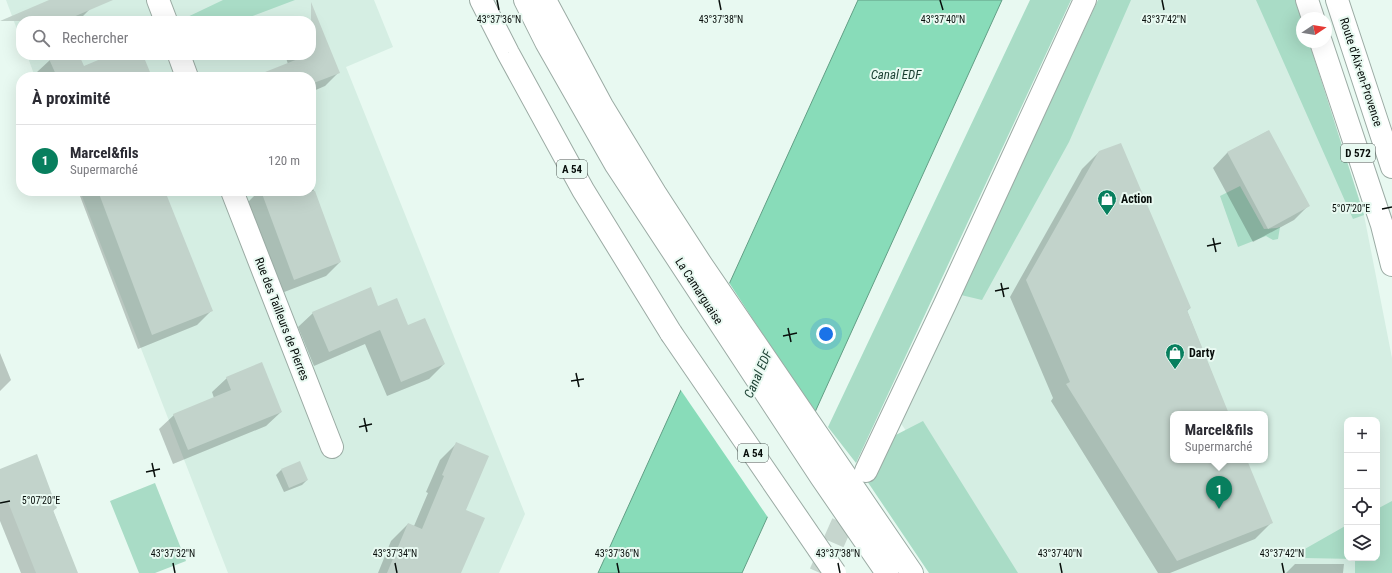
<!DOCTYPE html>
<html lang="fr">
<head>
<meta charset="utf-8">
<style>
	:root { --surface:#fff; --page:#f7f7f7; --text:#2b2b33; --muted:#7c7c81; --line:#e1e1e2; --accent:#087f5e }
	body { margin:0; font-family:"Roboto Condensed",sans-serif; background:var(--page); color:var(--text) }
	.controls { position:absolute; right:12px; bottom:12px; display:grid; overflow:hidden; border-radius:8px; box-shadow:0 4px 16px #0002 }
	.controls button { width:36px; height:36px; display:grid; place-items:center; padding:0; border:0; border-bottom:1px solid var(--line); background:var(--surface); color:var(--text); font:20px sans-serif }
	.compass { position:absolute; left:1296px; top:12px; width:36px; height:36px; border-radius:50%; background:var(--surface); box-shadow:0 4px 16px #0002; rotate:78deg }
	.you { position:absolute; left:826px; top:334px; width:14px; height:14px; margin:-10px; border:3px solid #fff; border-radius:50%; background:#1a73e8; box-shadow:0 0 0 6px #1a73e833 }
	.badge { display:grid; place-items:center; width:26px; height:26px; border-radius:50%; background:var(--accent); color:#fff; font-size:13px; font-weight:700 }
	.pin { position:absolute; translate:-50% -33px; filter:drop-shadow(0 1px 2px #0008) }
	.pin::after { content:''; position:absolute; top:21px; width:14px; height:12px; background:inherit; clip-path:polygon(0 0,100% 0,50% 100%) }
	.popup { position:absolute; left:1170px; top:411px; width:98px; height:52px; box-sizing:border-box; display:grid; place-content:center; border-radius:8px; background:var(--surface); filter:drop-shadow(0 1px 3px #0005); font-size:13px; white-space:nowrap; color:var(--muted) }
	.popup b { font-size:15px; color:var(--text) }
	.popup::after { content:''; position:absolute; left:50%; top:100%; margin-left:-8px; border:8px solid transparent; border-top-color:var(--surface) }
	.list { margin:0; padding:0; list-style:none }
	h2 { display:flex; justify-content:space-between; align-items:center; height:52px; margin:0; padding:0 16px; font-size:17px }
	h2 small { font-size:13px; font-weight:400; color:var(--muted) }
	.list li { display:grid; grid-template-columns:26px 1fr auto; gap:12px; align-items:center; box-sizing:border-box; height:72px; padding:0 16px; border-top:1px solid var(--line) }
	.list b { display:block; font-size:15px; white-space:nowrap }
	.list p { margin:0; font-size:13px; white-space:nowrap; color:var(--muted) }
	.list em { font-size:13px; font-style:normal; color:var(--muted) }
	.icon { flex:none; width:22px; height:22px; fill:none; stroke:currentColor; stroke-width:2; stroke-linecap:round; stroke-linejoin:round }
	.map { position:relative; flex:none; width:1392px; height:573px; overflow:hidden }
	.search { position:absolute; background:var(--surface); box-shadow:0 4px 16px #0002; left:16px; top:16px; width:300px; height:44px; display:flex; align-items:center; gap:10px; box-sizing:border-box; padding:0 14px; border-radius:16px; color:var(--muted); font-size:15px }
	.panel { position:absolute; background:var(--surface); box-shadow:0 4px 16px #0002; left:16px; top:72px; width:300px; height:124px; border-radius:16px }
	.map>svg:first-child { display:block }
	.built { fill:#d5eee3; fill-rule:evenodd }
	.green { fill:#a9dcc6 }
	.water { fill:#88dcb9; stroke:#629e85 }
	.pier { fill:#e8f9f1 }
	.shadow { fill:#0003 }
	.building { fill:#c2d3cb }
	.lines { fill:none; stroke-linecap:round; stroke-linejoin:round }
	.street-tunnel { stroke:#c6d6ce; stroke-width:22; stroke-dasharray:22 11; stroke-linecap:butt }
	.street-casing { stroke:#9baba4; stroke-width:24 }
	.primary-casing { stroke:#9baba4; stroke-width:24 }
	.highway-casing { stroke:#9baba4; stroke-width:24 }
	.street { stroke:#fff; stroke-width:22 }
	.primary { stroke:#fff; stroke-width:22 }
	.highway { stroke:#fff; stroke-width:22 }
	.highway-bridge-casing { stroke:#9baba4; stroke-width:24; stroke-linecap:butt }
	.highway-bridge { stroke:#fff; stroke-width:22 }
	.ticks { fill:none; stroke:#080e0b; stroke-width:1.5 }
	.labels { text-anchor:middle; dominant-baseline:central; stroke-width:4; stroke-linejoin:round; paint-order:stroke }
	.shield { fill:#e8f9f1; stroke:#4b5450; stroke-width:1 }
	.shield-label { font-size:11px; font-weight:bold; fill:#080e0b }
	.street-label { font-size:12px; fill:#080e0b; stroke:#e8f9f1 }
	.poi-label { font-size:12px; font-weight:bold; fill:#080e0b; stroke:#e8f9f1; text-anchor:start }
	.water-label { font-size:13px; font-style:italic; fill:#193f31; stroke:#e8f9f1 }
	.ticks-label { font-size:10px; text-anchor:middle; fill:#080e0b; stroke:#e8f9f1; stroke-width:4; stroke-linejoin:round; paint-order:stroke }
</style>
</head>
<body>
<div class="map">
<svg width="1392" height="573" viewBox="0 0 1392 573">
	<rect width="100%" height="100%" fill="#e8f9f1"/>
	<path class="built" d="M 6,0 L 374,0 L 393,47 L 346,67 L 525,514 L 499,573 L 228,573 L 80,191 L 311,191 L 311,77 L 35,77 L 27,55 L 311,55 L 311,21 L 21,21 L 21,40 Z
		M 1098,0 L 1295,0 L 1302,21 L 1302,42 L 1309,42 L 1364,215 L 1392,358 L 1392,573 L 1002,573 L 900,422 ZM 1173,414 L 1265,414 L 1265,460 L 1173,460 ZM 1347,420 L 1377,420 L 1377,558 L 1347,558 Z"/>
	<path class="green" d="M 223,0 L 295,0 L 239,21 L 179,21 Z
		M 1030,0 L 1071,0 L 856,463 L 828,427 Z
		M 1098,0 L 1131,0 L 1069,142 L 982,300 L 961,295 Z
		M 1256,0 L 1295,0 L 1302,21 L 1302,42 L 1309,42 L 1364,215 L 1353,219 Z
		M 1240,186 L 1264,229 L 1277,228 L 1280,227 L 1278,239 L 1273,240 L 1266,236 L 1238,247 L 1220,196 Z
		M 923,421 L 1018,573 L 929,573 L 865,478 L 884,441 Z
		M 155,483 L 186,561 L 155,573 L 139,573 L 110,501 Z
		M 1392,501 L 1392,573 L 1355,573 L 1355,559 L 1304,558 L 1303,550 L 1347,525 L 1347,558 L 1377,558 L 1377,509 Z"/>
	<path class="water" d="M 858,0 L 1002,0 L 742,573 L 598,573 Z"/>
	<path class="pier" d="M 728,281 L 816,416 L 769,519 L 680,389 Z"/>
	<path class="shadow" d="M 52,0 L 86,0 L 90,9 L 80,19 L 76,21 L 35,21 Z
		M 311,37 L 339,72 L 325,86 L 311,92 L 311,77 L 269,77 L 288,64 L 285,55 L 311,55 Z
		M 61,55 L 78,55 L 83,67 L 113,55 L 142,55 L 151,77 L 39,77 L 37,72 L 50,60 Z
		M 1268,131 L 1308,206 L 1294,220 L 1253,242 L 1213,168 L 1227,153 Z
		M 1099,152 L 1190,308 L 1187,311 L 1228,414 L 1173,414 L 1173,460 L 1246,460 L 1271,523 L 1255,539 L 1170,573 L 1158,573 L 1051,401 L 1053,398 L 1010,297 L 1082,169 Z
		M 311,183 L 340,262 L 326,276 L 279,294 L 246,204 L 259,191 L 311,191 Z
		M 85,191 L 164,191 L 211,311 L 197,325 L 138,349 L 80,196 Z
		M 378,307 L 407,326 L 444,364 L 429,379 L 387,396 L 365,344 L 314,366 L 298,327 L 313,313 Z
		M 0,353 L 11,380 L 0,391 Z
		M 227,378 L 281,412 L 266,426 L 173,464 L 159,429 L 174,415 L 214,398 L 212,392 Z
		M 457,443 L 465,510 L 460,573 L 378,573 L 391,541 L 408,524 L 414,526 L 428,493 L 426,492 L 440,460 Z
		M 281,470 L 307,480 L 302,485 L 284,492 L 276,475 Z
		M 0,471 L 56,508 L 53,511 L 77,573 L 21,573 L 0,521 Z
		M 1295,564 L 1344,564 L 1343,573 L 1286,573 Z"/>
	<path class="building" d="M 49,0 L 113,0 L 64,21 L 0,21 Z
		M 311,2 L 340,73 L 311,84 L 311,77 L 255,77 L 255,76 L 308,55 L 311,55 Z
		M 59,55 L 79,55 L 84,66 L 110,55 L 143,55 L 152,77 L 57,77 L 49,59 Z
		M 1269,130 L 1310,206 L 1268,229 L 1227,152 Z
		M 1121,143 L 1191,308 L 1187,310 L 1229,414 L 1173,414 L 1173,460 L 1247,460 L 1273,523 L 1177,561 L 1066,384 L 1070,382 L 1026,280 L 1099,151 Z
		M 98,191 L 165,191 L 213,311 L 152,335 Z
		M 261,191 L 315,191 L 341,262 L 294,280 Z
		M 371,287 L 378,306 L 397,298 L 408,325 L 425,318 L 445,364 L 401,382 L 380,330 L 329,352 L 312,312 Z
		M 262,362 L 282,412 L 188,450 L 173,414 L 231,390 L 226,377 Z
		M 456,442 L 489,456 L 466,510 L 485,518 L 461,573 L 387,573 L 408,523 L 422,529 L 444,476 L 442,475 Z
		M 37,454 L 57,508 L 53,510 L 78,573 L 36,573 L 8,502 L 0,505 L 0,469 Z
		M 300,461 L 308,480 L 289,488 L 281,469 Z"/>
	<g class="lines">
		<path class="street-tunnel" d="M 820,573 L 853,499"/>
		<g class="street-casing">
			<path id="street" d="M 158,0 L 166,21
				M 179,55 L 187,77
				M 232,191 L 332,447
				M 866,471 L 945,304 L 1085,0"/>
		</g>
		<g class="primary-casing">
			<path id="primary" d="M 1307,0 L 1313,18
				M 1337,0 L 1392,167
				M 1321,42 L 1382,225 L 1392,265"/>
		</g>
		<g class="highway-casing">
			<path id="highway" d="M 481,0 L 508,53 L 583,190 L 671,333
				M 525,0 L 546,42 L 616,165 L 821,477 L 887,573
				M 545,0 L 602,106 L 655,193 L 701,264 L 912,573"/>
		</g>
		<use href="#street" class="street"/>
		<use href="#primary" class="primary"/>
		<use href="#highway" class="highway"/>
		<g class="highway-bridge-casing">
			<path id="highway-bridge" d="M 671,333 L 835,573"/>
		</g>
		<use href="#highway-bridge" class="highway-bridge"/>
	</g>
	<path class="ticks" d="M 497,0 L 499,10M 719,0 L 721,10M 940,0 L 943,10M 1162,0 L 1164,10M 1382,209 L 1392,207M 1213,238 L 1216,252M 1207,246 L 1221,243M 1001,283 L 1004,297M 995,291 L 1009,288M 788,328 L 791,342M 783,336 L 797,333M 576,373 L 579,387M 571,381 L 584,379M 364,418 L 367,432M 359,427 L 372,424M 152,463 L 155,477M 146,472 L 160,469M 0,503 L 10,501M 173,563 L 175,573M 395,563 L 397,573M 617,563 L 619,573M 838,563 L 840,573M 1060,563 L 1062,573M 1282,563 L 1284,573"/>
	<defs>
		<g id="shop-pin" transform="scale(1)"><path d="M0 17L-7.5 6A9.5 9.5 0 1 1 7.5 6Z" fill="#087f5e" stroke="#e8f9f1"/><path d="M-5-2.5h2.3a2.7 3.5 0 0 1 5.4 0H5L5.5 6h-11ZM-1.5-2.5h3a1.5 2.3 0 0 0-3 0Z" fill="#fff"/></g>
	</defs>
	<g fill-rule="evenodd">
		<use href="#shop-pin" x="1107" y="199"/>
		<use href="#shop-pin" x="1175" y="353"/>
	</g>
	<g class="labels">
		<g class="shield">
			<rect x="1341" y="144" width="34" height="18" rx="3"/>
			<rect x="557" y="160" width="30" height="18" rx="3"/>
			<rect x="738" y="444" width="30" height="18" rx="3"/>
		</g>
		<g class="shield-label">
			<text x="1358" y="153">D 572</text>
			<text x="572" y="169">A 54</text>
			<text x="753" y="453">A 54</text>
		</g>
		<g class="street-label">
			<text transform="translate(1361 72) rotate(72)">Route d'Aix-en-Provence</text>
			<text transform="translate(699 291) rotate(57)">La Camarguaise</text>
			<text transform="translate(282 319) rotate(69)">Rue des Tailleurs de Pierres</text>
		</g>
		<g class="poi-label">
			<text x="1121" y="199">Action</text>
			<text x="1189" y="353">Darty</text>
		</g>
		<g class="water-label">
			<text x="896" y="74">Canal EDF</text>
			<text transform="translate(758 374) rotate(-66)">Canal EDF</text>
		</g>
	</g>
	<g class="ticks-label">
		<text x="499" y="23">43°37'36"N</text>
		<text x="721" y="23">43°37'38"N</text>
		<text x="943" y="23">43°37'40"N</text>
		<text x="1164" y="23">43°37'42"N</text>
		<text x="1351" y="212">5°07'20"E</text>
		<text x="41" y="504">5°07'20"E</text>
		<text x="173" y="557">43°37'32"N</text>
		<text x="395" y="557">43°37'34"N</text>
		<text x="617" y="557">43°37'36"N</text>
		<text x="838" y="557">43°37'38"N</text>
		<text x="1060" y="557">43°37'40"N</text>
		<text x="1282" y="557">43°37'42"N</text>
	</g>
</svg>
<div class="controls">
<button>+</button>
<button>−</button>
<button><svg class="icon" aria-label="locate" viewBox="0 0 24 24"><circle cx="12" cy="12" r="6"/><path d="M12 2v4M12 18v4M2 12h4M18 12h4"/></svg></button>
<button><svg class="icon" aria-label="layers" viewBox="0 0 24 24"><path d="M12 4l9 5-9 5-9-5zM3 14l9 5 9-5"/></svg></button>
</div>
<svg class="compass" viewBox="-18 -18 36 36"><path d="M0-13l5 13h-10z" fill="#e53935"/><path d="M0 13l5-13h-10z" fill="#7c7c81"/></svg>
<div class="you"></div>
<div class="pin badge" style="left:1219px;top:509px">1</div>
<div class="popup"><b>Marcel&amp;fils</b>Supermarché</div>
<div class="search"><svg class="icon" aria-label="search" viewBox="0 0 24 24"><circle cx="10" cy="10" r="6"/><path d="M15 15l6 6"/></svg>Rechercher</div>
<section class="panel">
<h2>À proximité<small></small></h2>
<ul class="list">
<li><span class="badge">1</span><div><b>Marcel&amp;fils</b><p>Supermarché</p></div><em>120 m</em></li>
</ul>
</section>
</div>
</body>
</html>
